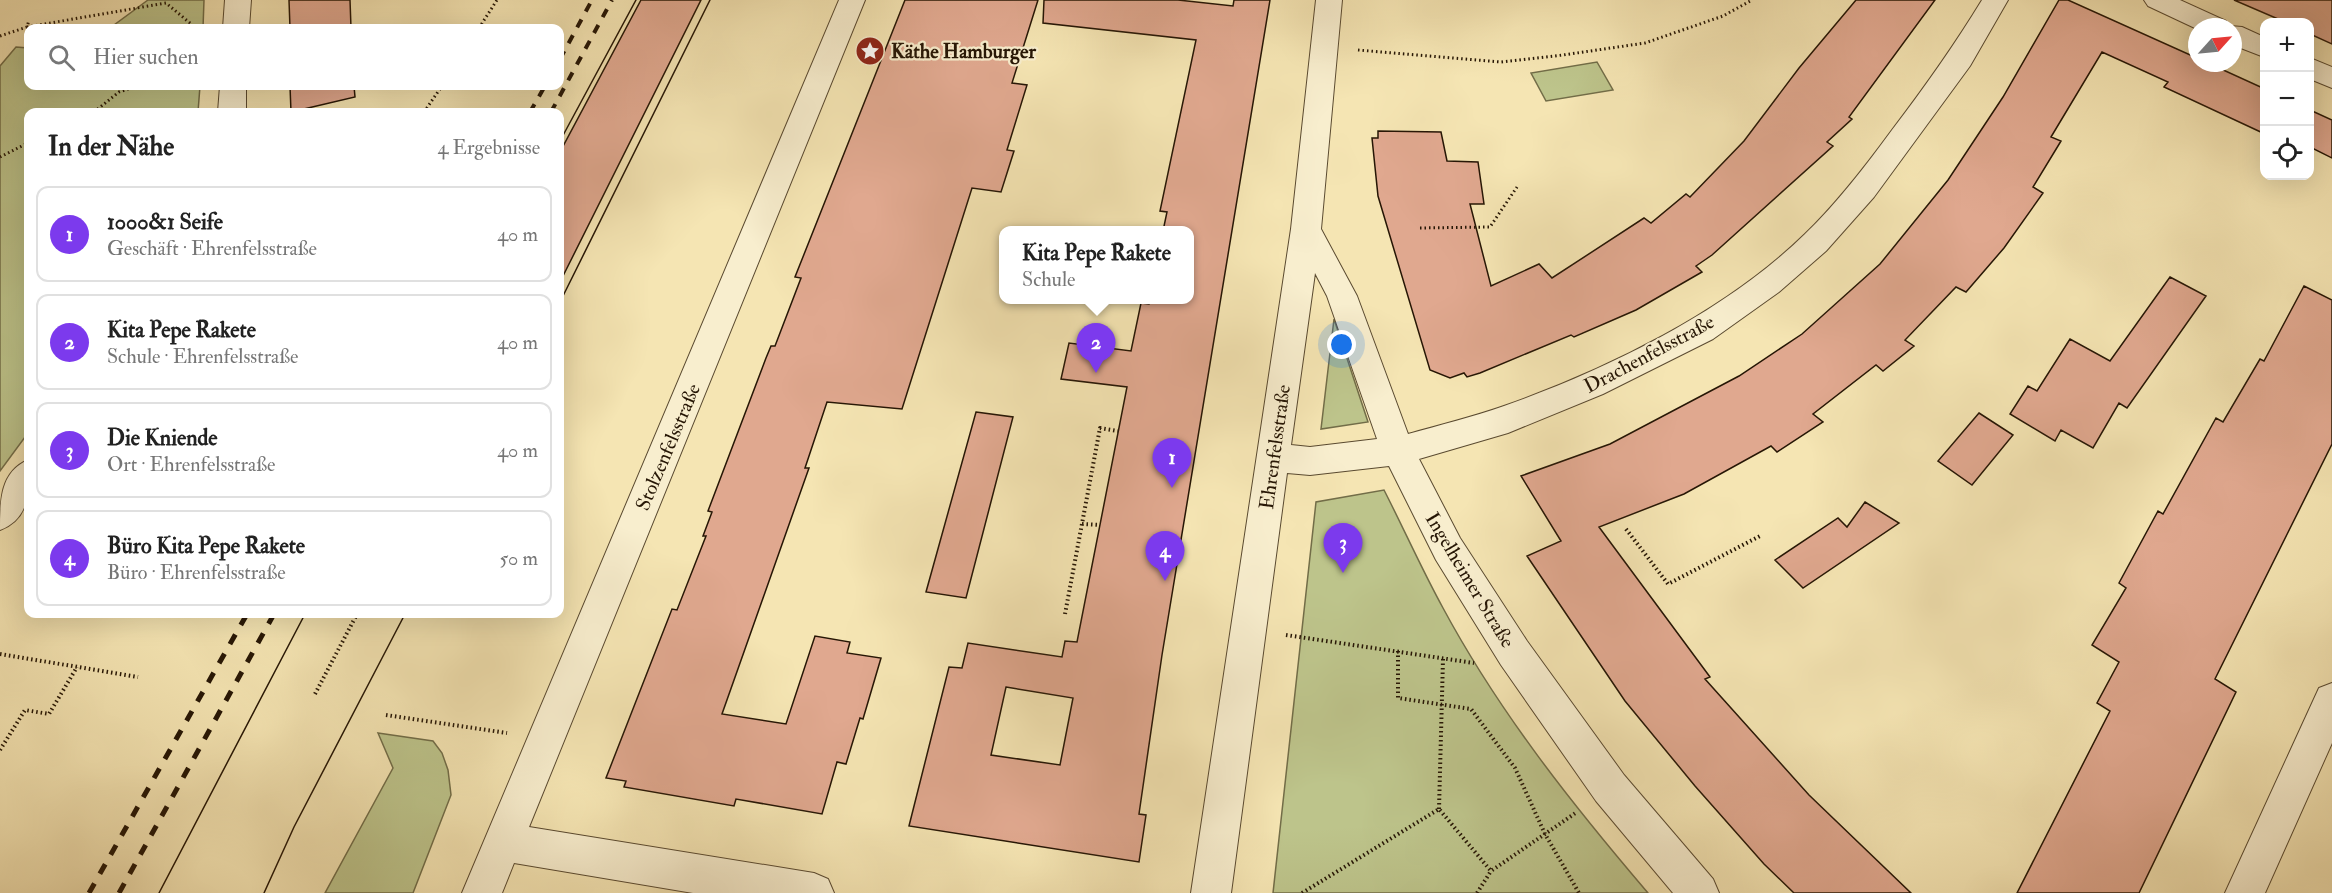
<!DOCTYPE html>
<html lang="de">
<head>
<meta charset="utf-8">
<style>
	:root { --surface:#fff; --page:#f2f2f2; --text:#222; --muted:#767676; --line:#e0e0e0; --accent:#7c3aed }
	body { margin:0; font-family:"IM FELL Double Pica",serif; background:var(--page); color:var(--text) }
	.controls { position:absolute; right:18px; top:18px; display:grid; overflow:hidden; border-radius:12px; box-shadow:0 6px 24px #0002 }
	.controls button { width:54px; height:54px; display:grid; place-items:center; padding:0; border:0; border-bottom:2px solid var(--line); background:var(--surface); color:var(--text); font:30px sans-serif }
	.compass { position:absolute; left:2188px; top:18px; width:54px; height:54px; border-radius:50%; background:var(--surface); box-shadow:0 6px 24px #0002; rotate:63deg }
	.you { position:absolute; left:1342px; top:345px; width:21px; height:21px; margin:-15px; border:4px solid #fff; border-radius:50%; background:#1a73e8; box-shadow:0 0 0 9px #1a73e833 }
	.badge { display:grid; place-items:center; width:39px; height:39px; border-radius:50%; background:var(--accent); color:#fff; font-size:20px; font-weight:700 }
	.pin { position:absolute; translate:-50% -50px; filter:drop-shadow(0 2px 3px #0008) }
	.pin::after { content:''; position:absolute; top:32px; width:21px; height:18px; background:inherit; clip-path:polygon(0 0,100% 0,50% 100%) }
	.popup { position:absolute; left:999px; top:226px; width:195px; height:78px; box-sizing:border-box; display:grid; place-content:center; border-radius:12px; background:var(--surface); filter:drop-shadow(0 2px 4px #0005); font-size:20px; white-space:nowrap; color:var(--muted) }
	.popup b { font-size:22px; color:var(--text) }
	.popup::after { content:''; position:absolute; left:50%; top:100%; margin-left:-12px; border:12px solid transparent; border-top-color:var(--surface) }
	.list { margin:0; padding:0; list-style:none }
	h2 { display:flex; justify-content:space-between; align-items:center; height:78px; margin:0; padding:0 24px; font-size:26px }
	h2 small { font-size:20px; font-weight:400; color:var(--muted) }
	.list li { display:grid; grid-template-columns:39px 1fr auto; gap:18px; align-items:center; box-sizing:border-box; height:96px; margin:0 12px 12px; padding:0 12px; border:2px solid var(--line); border-radius:12px }
	.list b { display:block; font-size:22px; white-space:nowrap }
	.list p { margin:0; font-size:20px; white-space:nowrap; color:var(--muted) }
	.list em { font-size:20px; font-style:normal; color:var(--muted) }
	.icon { flex:none; width:33px; height:33px; fill:none; stroke:currentColor; stroke-width:2; stroke-linecap:round; stroke-linejoin:round }
	.map { position:relative; flex:none; width:2332px; height:893px; overflow:hidden }
	.search { position:absolute; background:var(--surface); box-shadow:0 6px 24px #0002; left:24px; top:24px; width:540px; height:66px; display:flex; align-items:center; gap:15px; box-sizing:border-box; padding:0 21px; border-radius:12px; color:var(--muted); font-size:22px }
	.panel { position:absolute; background:var(--surface); box-shadow:0 6px 24px #0002; left:24px; top:108px; width:540px; height:510px; border-radius:12px }
	.map>svg:first-child { display:block }
	.green { fill:#bdc48b; stroke:#726d48; stroke-width:1.5 }
	.building { fill:#e0a88f; stroke:#261605; stroke-width:1.5; fill-rule:evenodd }
	.lines { fill:none; stroke-linecap:round; stroke-linejoin:round }
	.minor-casing { stroke:#5a4a30; stroke-width:2 }
	.path-far1 { stroke:#261605; stroke-width:3; stroke-dasharray:1.5 3; stroke-linecap:butt }
	.path { stroke:#261605; stroke-width:4; stroke-dasharray:1.5 3; stroke-linecap:butt }
	.minor { fill:#f8eece; fill-rule:evenodd }
	.tram { stroke:#261605; stroke-width:1.5 }
	.rail-far1 { stroke:#261605; stroke-width:4; stroke-dasharray:9 9; stroke-linecap:butt }
	.rail { stroke:#261605; stroke-width:5; stroke-dasharray:11 11; stroke-linecap:butt }
	.labels { text-anchor:middle; dominant-baseline:central; stroke-width:4.5; stroke-linejoin:round; paint-order:stroke }
	.poi-label { font-size:20px; font-weight:bold; fill:#261605; stroke:#f8eece; text-anchor:start }
	.street-label { font-size:20px; fill:#261605; stroke:#f8eece }
</style>
</head>
<body>
<div class="map">
<svg width="2332" height="893" viewBox="0 0 2332 893">
	<rect width="100%" height="100%" fill="#f5e5b3"/>
	<filter id="stains"><feTurbulence type="fractalNoise" baseFrequency=".00333" numOctaves="4"/><feColorMatrix values="0 0 0 0 .2 0 0 0 0 .09 0 0 0 0 .02 0 0 0 .5 -.17"/></filter>
	<radialGradient id="worn" r=".72"><stop offset=".6" stop-color="#630" stop-opacity="0"/><stop offset="1" stop-color="#630" stop-opacity=".3"/></radialGradient>
	<path class="green" d="M 148,0 L 204,0 L 203,28 L 110,28 Z
		M 16,47 L 28,48 L 28,86 L 200,86 L 198,112 L 28,112 L 28,433 L 0,471 L 0,66 Z
		M 1597,62 L 1613,90 L 1546,101 L 1531,73 Z
		M 1334,319 L 1368,422 L 1321,429 Z
		M 1384,490 C 1404,529 1422,570 1443,608 C 1499,712 1572,804 1648,893 L 1273,893 L 1316,502 Z
		M 378,733 L 433,741 L 442,753 L 448,770 L 451,795 L 413,893 L 325,893 L 393,768 Z"/>
	<path class="building" d="M 289,0 L 350,0 L 351,28 L 290,28 Z
		M 641,0 L 701,0 L 560,282 L 560,152 Z
		M 905,0 L 1038,0 L 1012,83 L 1027,85 L 1007,150 L 1014,151 L 1001,192 L 972,188 L 902,409 L 827,402 L 805,468 L 809,468 L 722,714 L 786,724 L 815,636 L 850,642 L 847,653 L 881,658 L 863,719 L 860,718 L 846,764 L 837,762 L 822,814 L 736,799 L 734,806 L 624,787 L 626,781 L 606,778 L 672,609 L 677,610 L 706,536 L 703,536 L 712,512 L 708,511 L 766,358 L 771,346 L 775,346 L 801,278 L 795,277 Z
		M 1044,0 L 1178,0 L 1233,6 L 1234,0 L 1270,0 L 1162,655 L 1139,814 L 1146,815 L 1139,862 L 909,826 L 949,667 L 962,668 L 968,643 L 1062,657 L 1065,641 L 1077,642 L 1127,387 L 1061,379 L 1069,343 L 1131,351 L 1141,303 L 1149,304 L 1150,300 L 1189,300 L 1189,231 L 1163,231 L 1167,212 L 1160,211 L 1196,40 L 1043,23 ZM 1006,687 L 1073,698 L 1060,765 L 991,755 Z
		M 1856,0 L 1935,0 L 1849,117 L 1852,119 L 1827,142 L 1833,146 L 1712,255 L 1696,266 L 1702,272 L 1636,310 L 1574,337 L 1571,335 L 1480,373 L 1467,377 L 1464,373 L 1450,378 L 1430,370 L 1378,196 L 1372,138 L 1378,138 L 1378,131 L 1441,132 L 1447,161 L 1478,162 L 1484,204 L 1470,204 L 1491,286 L 1539,264 L 1552,278 L 1644,218 L 1651,223 L 1686,194 L 1690,197 L 1744,141 L 1799,68 Z
		M 2059,0 L 2068,0 L 2197,58 L 2197,63 L 2208,63 L 2265,89 L 2265,134 L 2164,87 L 2168,82 L 2102,52 L 2051,137 L 2061,141 L 2033,187 L 2043,193 L 2004,248 L 1966,292 L 1956,287 L 1905,340 L 1914,346 L 1883,371 L 1876,365 L 1813,414 L 1823,422 L 1777,452 L 1771,446 L 1684,494 L 1599,527 L 1710,677 L 1705,679 L 1809,795 L 1911,893 L 1794,893 L 1764,864 L 1695,786 L 1625,701 L 1527,556 L 1561,541 L 1521,476 L 1610,444 L 1739,376 L 1802,334 L 1880,264 L 1948,180 L 2003,97 Z
		M 2234,0 L 2332,0 L 2332,44 L 2310,34 L 2310,22 L 2285,22 Z
		M 290,86 L 354,86 L 355,97 L 291,112 Z
		M 2310,110 L 2332,120 L 2332,158 L 2310,147 Z
		M 2170,277 L 2206,296 L 2127,408 L 2119,403 L 2093,448 L 2061,430 L 2055,441 L 2010,414 L 2028,386 L 2037,391 L 2070,339 L 2110,361 Z
		M 2304,286 L 2332,300 L 2332,444 L 2215,679 L 2236,692 L 2139,893 L 2017,893 L 2110,711 L 2097,703 L 2119,662 L 2092,645 L 2126,588 L 2119,583 L 2158,511 L 2163,514 L 2216,418 L 2223,422 L 2260,359 L 2264,361 Z
		M 976,412 L 1013,417 L 966,598 L 926,592 Z
		M 1979,413 L 2013,435 L 1972,485 L 1938,461 Z
		M 1865,502 L 1899,523 L 1803,588 L 1775,560 L 1838,518 L 1847,527 Z"/>
	<g class="lines">
		<g class="minor-casing">
			<path id="minor" d="M 225,0 L 251,0 L 249,28 L 223,28 Z
				M 839,0 L 865,0 L 529,827 L 814,873 L 828,879 L 834,893 L 693,893 L 514,863 L 502,893 L 462,893 Z
				M 1316,0 L 1342,0 L 1321,229 L 1357,296 L 1408,434 C 1440,425 1473,417 1504,406 C 1608,369 1725,312 1805,234 C 1837,203 1865,167 1892,130 C 1924,88 1954,46 1982,0 L 2008,0 L 1970,66 L 1874,197 L 1826,251 L 1779,292 L 1713,339 L 1603,394 L 1508,433 L 1419,459 L 1460,538 L 1527,641 L 1624,775 L 1713,879 L 1719,893 L 1673,893 L 1596,801 L 1501,665 L 1436,560 L 1389,466 L 1310,475 L 1287,473 L 1231,893 L 1191,893 L 1291,229 ZM 1315,273 L 1327,296 L 1377,439 L 1310,447 L 1291,445 Z
				M 2144,0 L 2180,0 L 2226,21 L 2230,26 L 2242,27 L 2264,37 L 2264,57 L 2233,45 L 2233,27 L 2197,29 L 2148,6 Z
				M 2310,58 L 2332,67 L 2332,88 L 2310,79 Z
				M 220,86 L 246,86 L 246,112 L 218,112 Z
				M 28,460 C 31,488 30,519 0,530 C 0,501 0,472 28,460 Z
				M 2332,683 L 2332,743 L 2265,893 L 2225,893 L 2319,688 Z"/>
		</g>
		<path class="path-far1" d="M 27,27 L 166,3 L 196,28
			M 479,28 L 497,0
			M 0,36 L 27,27 L 29,20
			M 1358,50 L 1501,62 L 1563,55 L 1645,43 L 1723,16 L 1752,0
			M 94,112 L 119,92 L 137,86
			M 424,112 L 442,86
			M 0,157 L 28,143
			M 1420,228 L 1490,227 L 1517,187"/>
		<path class="path" d="M 1082,524 L 1100,525
			M 1626,529 L 1668,584 L 1760,536
			M 1065,614 L 1100,428 L 1118,431
			M 1286,635 L 1474,663
			M 1398,651 L 1398,698 L 1471,709 L 1515,768 L 1545,834 L 1579,893
			M 0,654 L 138,677
			M 315,694 L 357,614
			M 386,715 L 507,733
			M 0,750 L 25,710 L 49,714 L 77,667
			M 1439,809 L 1443,659
			M 1302,893 L 1439,809 L 1491,871 L 1577,812
			M 1477,893 L 1491,871"/>
		<use href="#minor" class="minor"/>
		<path class="tram" d="M 560,141 L 636,0
			M 560,302 L 710,0
			M 159,893 L 305,614
			M 264,893 L 294,827 L 405,614"/>
		<path class="rail-far1" d="M 560,59 L 592,0
			M 530,112 L 545,86
			M 551,112 L 612,0"/>
		<path class="rail" d="M 89,893 L 247,614
			M 119,893 L 274,614"/>
	</g>
	<defs>
		<g id="sight-disc" transform="scale(1.5)"><circle r="9.5" fill="#8f2418" stroke="#f8eece"/><path d="M0-6L1.8-2.2L6-1.7L2.9 1.2L3.7 5.4L0 3.3L-3.7 5.4L-2.9 1.2L-6-1.7L-1.8-2.2Z" fill="#fff"/></g>
	</defs>
	<g fill-rule="evenodd">
		<use href="#sight-disc" x="870" y="51"/>
	</g>
	<g class="labels">
		<g class="poi-label">
			<text x="891" y="51">Käthe Hamburger</text>
		</g>
		<g class="street-label">
			<text transform="translate(1649 354) rotate(-28)">Drachenfelsstraße</text>
			<text transform="translate(668 447) rotate(-67)">Stolzenfelsstraße</text>
			<text transform="translate(1275 447) rotate(-82)">Ehrenfelsstraße</text>
			<text transform="translate(1470 580) rotate(59)">Ingelheimer Straße</text>
		</g>
	</g>
	<rect width="100%" height="100%" filter="url(#stains)"/>
	<rect width="100%" height="100%" fill="url(#worn)"/>
</svg>
<div class="controls">
<button>+</button>
<button>−</button>
<button><svg class="icon" aria-label="locate" viewBox="0 0 24 24"><circle cx="12" cy="12" r="6"/><path d="M12 2v4M12 18v4M2 12h4M18 12h4"/></svg></button>
</div>
<svg class="compass" viewBox="-18 -18 36 36"><path d="M0-13l5 13h-10z" fill="#e53935"/><path d="M0 13l5-13h-10z" fill="#767676"/></svg>
<div class="you"></div>
<div class="pin badge" style="left:1172px;top:488px">1</div>
<div class="pin badge" style="left:1096px;top:373px">2</div>
<div class="popup"><b>Kita Pepe Rakete</b>Schule</div>
<div class="pin badge" style="left:1343px;top:573px">3</div>
<div class="pin badge" style="left:1165px;top:581px">4</div>
<div class="search"><svg class="icon" aria-label="search" viewBox="0 0 24 24"><circle cx="10" cy="10" r="6"/><path d="M15 15l6 6"/></svg>Hier suchen</div>
<section class="panel">
<h2>In der Nähe<small>4 Ergebnisse</small></h2>
<ul class="list">
<li><span class="badge">1</span><div><b>1000&amp;1 Seife</b><p>Geschäft · Ehrenfelsstraße</p></div><em>40 m</em></li>
<li><span class="badge">2</span><div><b>Kita Pepe Rakete</b><p>Schule · Ehrenfelsstraße</p></div><em>40 m</em></li>
<li><span class="badge">3</span><div><b>Die Kniende</b><p>Ort · Ehrenfelsstraße</p></div><em>40 m</em></li>
<li><span class="badge">4</span><div><b>Büro Kita Pepe Rakete</b><p>Büro · Ehrenfelsstraße</p></div><em>50 m</em></li>
</ul>
</section>
</div>
</body>
</html>
